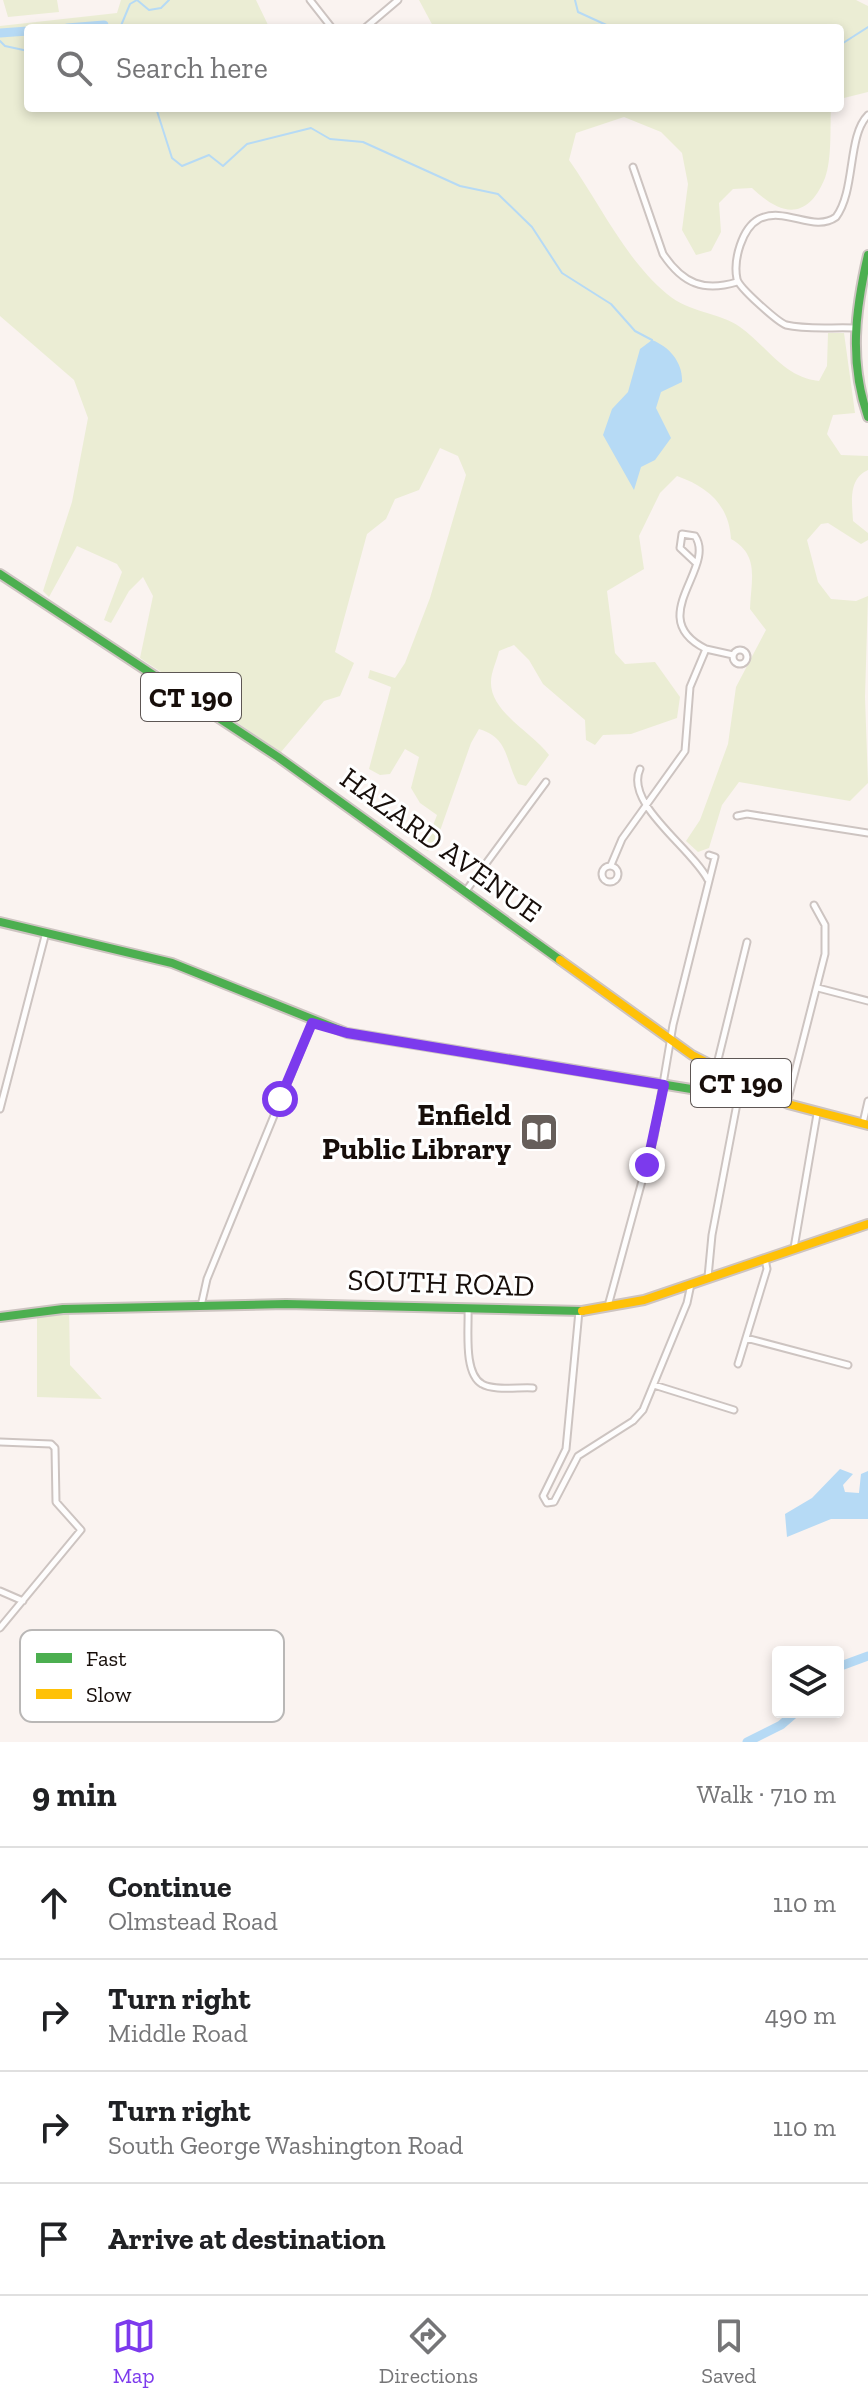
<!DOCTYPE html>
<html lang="en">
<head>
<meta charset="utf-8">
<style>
	:root { --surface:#fff; --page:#f2f2f2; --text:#202124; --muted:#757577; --line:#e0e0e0; --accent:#7c3aed }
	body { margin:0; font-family:"Zilla Slab",serif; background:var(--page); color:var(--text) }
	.controls { position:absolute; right:24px; bottom:24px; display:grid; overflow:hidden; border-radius:8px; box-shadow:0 4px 12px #0003 }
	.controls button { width:72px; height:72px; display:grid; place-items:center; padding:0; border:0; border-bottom:2px solid var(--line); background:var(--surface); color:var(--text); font:40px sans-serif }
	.stop { position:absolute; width:24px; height:24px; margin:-18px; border:6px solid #7c3aed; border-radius:50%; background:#fff }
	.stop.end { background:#7c3aed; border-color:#fff; box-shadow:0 2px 8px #0008 }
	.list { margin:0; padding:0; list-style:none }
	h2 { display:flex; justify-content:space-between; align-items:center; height:104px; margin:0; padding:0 32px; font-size:34px }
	h2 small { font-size:26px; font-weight:400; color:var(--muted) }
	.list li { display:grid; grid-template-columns:52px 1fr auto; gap:24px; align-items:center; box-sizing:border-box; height:112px; padding:0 32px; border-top:2px solid var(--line) }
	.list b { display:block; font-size:30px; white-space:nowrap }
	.list p { margin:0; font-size:26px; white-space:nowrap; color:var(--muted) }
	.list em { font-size:26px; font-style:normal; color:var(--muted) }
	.icon { flex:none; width:44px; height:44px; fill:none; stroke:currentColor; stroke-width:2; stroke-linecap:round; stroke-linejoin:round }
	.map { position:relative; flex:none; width:868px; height:1742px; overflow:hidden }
	.search { position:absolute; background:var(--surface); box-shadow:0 4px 12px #0003; left:24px; right:24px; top:24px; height:88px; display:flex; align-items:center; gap:20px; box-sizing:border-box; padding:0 28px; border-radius:8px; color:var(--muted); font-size:30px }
	.sheet { height:552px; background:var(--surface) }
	nav { display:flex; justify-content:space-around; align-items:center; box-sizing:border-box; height:112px; border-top:2px solid var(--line); background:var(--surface); font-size:22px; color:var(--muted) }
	nav a { display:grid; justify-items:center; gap:4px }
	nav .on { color:var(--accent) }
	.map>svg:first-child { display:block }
	.green { fill:#ebedd4 }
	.water { fill:#b6daf5 }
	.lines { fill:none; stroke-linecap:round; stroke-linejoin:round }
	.stream { stroke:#b6daf5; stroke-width:2 }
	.river { stroke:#b6daf5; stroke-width:9 }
	.street-casing { stroke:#cdc4c1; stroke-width:9 }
	.fast-casing { stroke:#cdc4c1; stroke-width:12 }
	.slow-casing { stroke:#cdc4c1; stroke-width:12 }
	.street { stroke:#fefdfd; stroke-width:5 }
	.fast { stroke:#4caf50; stroke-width:8 }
	.slow { stroke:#ffc107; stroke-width:8 }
	.route { stroke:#7c3aed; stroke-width:10 }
	.labels { text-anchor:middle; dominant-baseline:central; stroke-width:6; stroke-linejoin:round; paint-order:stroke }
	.shield { fill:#fff; stroke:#5d5654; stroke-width:2 }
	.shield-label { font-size:28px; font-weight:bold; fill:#170e0a }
	.street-label { font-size:30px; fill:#170e0a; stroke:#fff }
	.poi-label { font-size:30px; font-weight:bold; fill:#170e0a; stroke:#fff; text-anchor:end }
	.key { fill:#fff; stroke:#b9b7b6; stroke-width:2 }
	.key-label { font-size:22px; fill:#170e0a }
</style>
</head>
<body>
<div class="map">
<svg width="868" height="1742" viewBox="0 0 868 1742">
	<rect width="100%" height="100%" fill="#faf3f0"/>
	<path class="green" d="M 3,0 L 57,0 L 59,12 L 8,17 Z
		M 121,0 L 256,0 L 269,27 L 28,28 L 28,108 L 831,108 C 830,129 832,159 825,178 C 807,222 780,215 752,188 L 733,189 L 719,203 L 721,232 L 711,251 L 696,255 L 682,230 L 688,184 L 682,153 L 661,132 L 624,117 L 576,133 L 569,160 C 600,204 625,259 667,294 C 689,313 719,312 740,327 C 766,345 784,378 819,381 L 827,366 L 828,333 L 844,333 L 855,413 L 833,415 L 827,434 L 841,455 L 868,456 L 868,470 C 848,479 852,502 853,521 L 868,533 L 868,540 L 861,544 L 828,523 L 821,524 L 807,540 L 818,582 L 831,599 L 856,601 L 868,596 L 865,697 L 868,783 L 850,801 L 739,782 L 722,805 L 709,848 L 698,852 L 686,841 L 700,820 L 728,744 L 736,687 L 766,630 L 750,609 C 751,580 760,555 731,539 C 729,505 708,487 677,476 L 660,493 L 639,536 L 644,569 L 607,591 L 615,653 L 625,664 L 655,662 L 680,697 L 677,718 L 631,734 L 603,735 L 595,745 L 586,740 L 585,720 L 543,684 L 529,660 L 514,645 L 499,651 C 497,660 491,672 491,682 C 490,712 533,733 549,755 L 526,786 L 518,784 C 505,760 509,738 479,729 L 471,743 L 435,845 L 428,851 L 424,849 L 437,815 L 420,803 L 411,788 L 419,757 L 405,749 L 390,774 L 380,775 L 369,769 L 391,687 L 368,678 L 370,670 L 395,678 L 405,663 L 430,598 L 466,475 L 458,456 L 440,448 L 419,490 L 395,499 L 386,519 L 367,534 L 335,652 L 354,663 L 340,696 L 324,701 L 281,752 L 140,658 L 153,596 L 143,577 L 129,591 L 111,623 L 104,620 L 122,572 L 117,564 L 77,546 L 49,597 L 43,591 L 72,502 L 88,418 L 74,380 L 0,316 L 0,26 L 117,13 Z
		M 419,0 L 856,0 L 868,6 L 868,92 L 840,99 L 840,28 L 434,28 Z
		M 69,1305 L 70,1365 L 102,1399 L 37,1397 L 37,1307 Z"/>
	<path class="water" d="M 652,340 C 670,347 683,363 682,382 L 661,392 L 656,408 L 671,438 L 655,460 L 641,467 L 634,490 L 603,435 L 612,409 L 628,392 L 640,349 Z
		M 840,1469 L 853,1474 L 843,1485 L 845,1492 L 859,1493 L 861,1474 L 868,1471 L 868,1519 L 831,1519 L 787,1537 L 785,1514 L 812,1498 Z
		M 113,1629 L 125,1629 L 138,1636 L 136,1671 C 108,1667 107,1646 71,1660 L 54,1650 L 86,1635 Z"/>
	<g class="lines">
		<path class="stream" d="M 575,0 L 578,12 L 613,28
			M 104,25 L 112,28
			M 120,28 L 130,4 L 137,0 L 149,10 L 161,8 L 169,0
			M 0,41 L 5,46 L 28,51
			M 840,45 L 868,27
			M 156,108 L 172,158 L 182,166 L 209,155 L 223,166 L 247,144 L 311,128 L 330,139 L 363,142 L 460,186 L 498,194 L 532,227 L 562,273 L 611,304 L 635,331 L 652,340"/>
		<path class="river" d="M 67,28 L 104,25
			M 0,33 L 28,31
			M 838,1667 L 868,1656
			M 747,1742 L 781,1725 L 796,1712"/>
		<g class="street-casing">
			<path id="street" d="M 310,0 L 332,28
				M 365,28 L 398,0
				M 633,167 L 663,254 C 683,284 704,292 737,282
				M 854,328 C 833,327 807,330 786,325 C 778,322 739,288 737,279 C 733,260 742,228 759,219 C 785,206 814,233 836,217 C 856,190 847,136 868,115
				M 706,649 L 733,655
				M733 657a7 7 0 1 1 14 0a7 7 0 1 1-14 0Z
				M 640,769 C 624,804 692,848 708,880
				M 737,816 L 747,814 L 868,833
				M 611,865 L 622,839 L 685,751 L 690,687 L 706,649 C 643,618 717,568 695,536 L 682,534 L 680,548 L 696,563
				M602 874a8 8 0 1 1 16 0a8 8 0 1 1-16 0Z
				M 465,892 L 546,782
				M 818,988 L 868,1001
				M 716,1068 L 747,942
				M 787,1103 L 825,954 L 825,925 L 814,905
				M 0,1109 L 45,936
				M 863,1123 L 868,1101
				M 794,1248 L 817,1114
				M 708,1277 L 712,1235 L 739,1093
				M 201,1306 L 207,1279 L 312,1023
				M 608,1306 L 654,1137 L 673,1025 L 715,857 L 709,855
				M 468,1309 C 469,1328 463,1373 482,1384 C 493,1391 519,1387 533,1388
				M 579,1311 L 566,1449 L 543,1496 L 547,1503 L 554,1502 L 578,1456 L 633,1421 L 643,1410 L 687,1303 L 691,1284
				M 746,1338 L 848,1365
				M 738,1364 L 767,1269 L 765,1259
				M 654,1385 L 734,1410
				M 0,1442 L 51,1444 L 55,1448 L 56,1502 L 81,1530 L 0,1628
				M 0,1591 L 23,1601"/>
		</g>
		<g class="fast-casing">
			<path id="fast" d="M 868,255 C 855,311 849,362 868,417
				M 0,574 L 278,757 L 560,960
				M 0,922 L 172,963 L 347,1033 L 728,1095 L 738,1094 L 744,1085
				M 0,1317 L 63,1309 L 286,1304 L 582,1311"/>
		</g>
		<g class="slow-casing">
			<path id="slow" d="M 560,960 L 692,1055 L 788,1104 L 868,1125
				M 582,1311 L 644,1300 L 868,1224"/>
		</g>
		<use href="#street" class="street"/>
		<use href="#fast" class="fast"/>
		<use href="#slow" class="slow"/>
	</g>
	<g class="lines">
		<path class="route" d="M 280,1099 L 312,1023 L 347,1033 L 664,1085 L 647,1165"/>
	</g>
	<defs>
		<g id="library-square" transform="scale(2)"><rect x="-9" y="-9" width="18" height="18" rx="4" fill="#665e5a" stroke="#fff"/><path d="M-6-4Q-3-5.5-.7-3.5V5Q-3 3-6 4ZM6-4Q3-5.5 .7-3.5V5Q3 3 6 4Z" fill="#fff"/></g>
	</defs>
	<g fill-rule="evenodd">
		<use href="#library-square" x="539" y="1132"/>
	</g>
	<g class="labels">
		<g class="shield">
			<rect x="141" y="673" width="100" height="48" rx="6"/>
			<rect x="691" y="1059" width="100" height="48" rx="6"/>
		</g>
		<g class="shield-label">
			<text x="191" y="697">CT 190</text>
			<text x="741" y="1083">CT 190</text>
		</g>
		<g class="street-label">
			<text transform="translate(441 845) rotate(36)">HAZARD AVENUE</text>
			<text transform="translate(441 1283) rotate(2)">SOUTH ROAD</text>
		</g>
		<g class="poi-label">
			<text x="511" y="1115">Enfield<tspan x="511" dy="34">Public Library</tspan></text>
		</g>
	</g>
	<rect x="20" y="1630" width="264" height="92" rx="12" class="key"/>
	<rect x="36" y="1653" width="36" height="10" fill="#4caf50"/>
	<rect x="36" y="1689" width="36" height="10" fill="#ffc107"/>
	<g class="key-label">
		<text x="86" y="1666">Fast</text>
		<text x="86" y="1702">Slow</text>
	</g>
</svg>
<div class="controls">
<button><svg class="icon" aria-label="layers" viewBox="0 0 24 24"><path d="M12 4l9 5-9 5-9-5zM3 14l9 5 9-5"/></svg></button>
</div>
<div class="stop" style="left:280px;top:1099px"></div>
<div class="stop end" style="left:647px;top:1165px"></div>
<div class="search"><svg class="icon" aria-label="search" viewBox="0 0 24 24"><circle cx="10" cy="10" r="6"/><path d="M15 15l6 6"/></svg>Search here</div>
</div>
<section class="sheet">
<h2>9 min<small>Walk · 710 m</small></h2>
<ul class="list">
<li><svg class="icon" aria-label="ahead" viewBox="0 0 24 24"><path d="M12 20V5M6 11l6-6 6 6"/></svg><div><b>Continue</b><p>Olmstead Road</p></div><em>110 m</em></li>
<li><svg class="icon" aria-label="right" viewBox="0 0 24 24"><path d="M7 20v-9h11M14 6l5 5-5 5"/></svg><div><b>Turn right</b><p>Middle Road</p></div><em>490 m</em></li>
<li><svg class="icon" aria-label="right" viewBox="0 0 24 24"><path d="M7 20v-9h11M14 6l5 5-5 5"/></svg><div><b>Turn right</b><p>South George Washington Road</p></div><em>110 m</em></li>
<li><svg class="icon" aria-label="arrive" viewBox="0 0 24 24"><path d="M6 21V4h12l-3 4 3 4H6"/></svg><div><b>Arrive at destination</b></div></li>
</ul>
</section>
<nav>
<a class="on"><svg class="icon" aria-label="map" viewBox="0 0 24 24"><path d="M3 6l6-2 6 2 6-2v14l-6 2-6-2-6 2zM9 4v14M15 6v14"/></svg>Map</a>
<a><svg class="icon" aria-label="directions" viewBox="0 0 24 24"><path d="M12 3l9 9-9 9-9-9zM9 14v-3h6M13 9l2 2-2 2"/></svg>Directions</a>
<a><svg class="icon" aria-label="saved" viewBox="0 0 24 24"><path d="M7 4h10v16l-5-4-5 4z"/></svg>Saved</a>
</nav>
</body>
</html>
